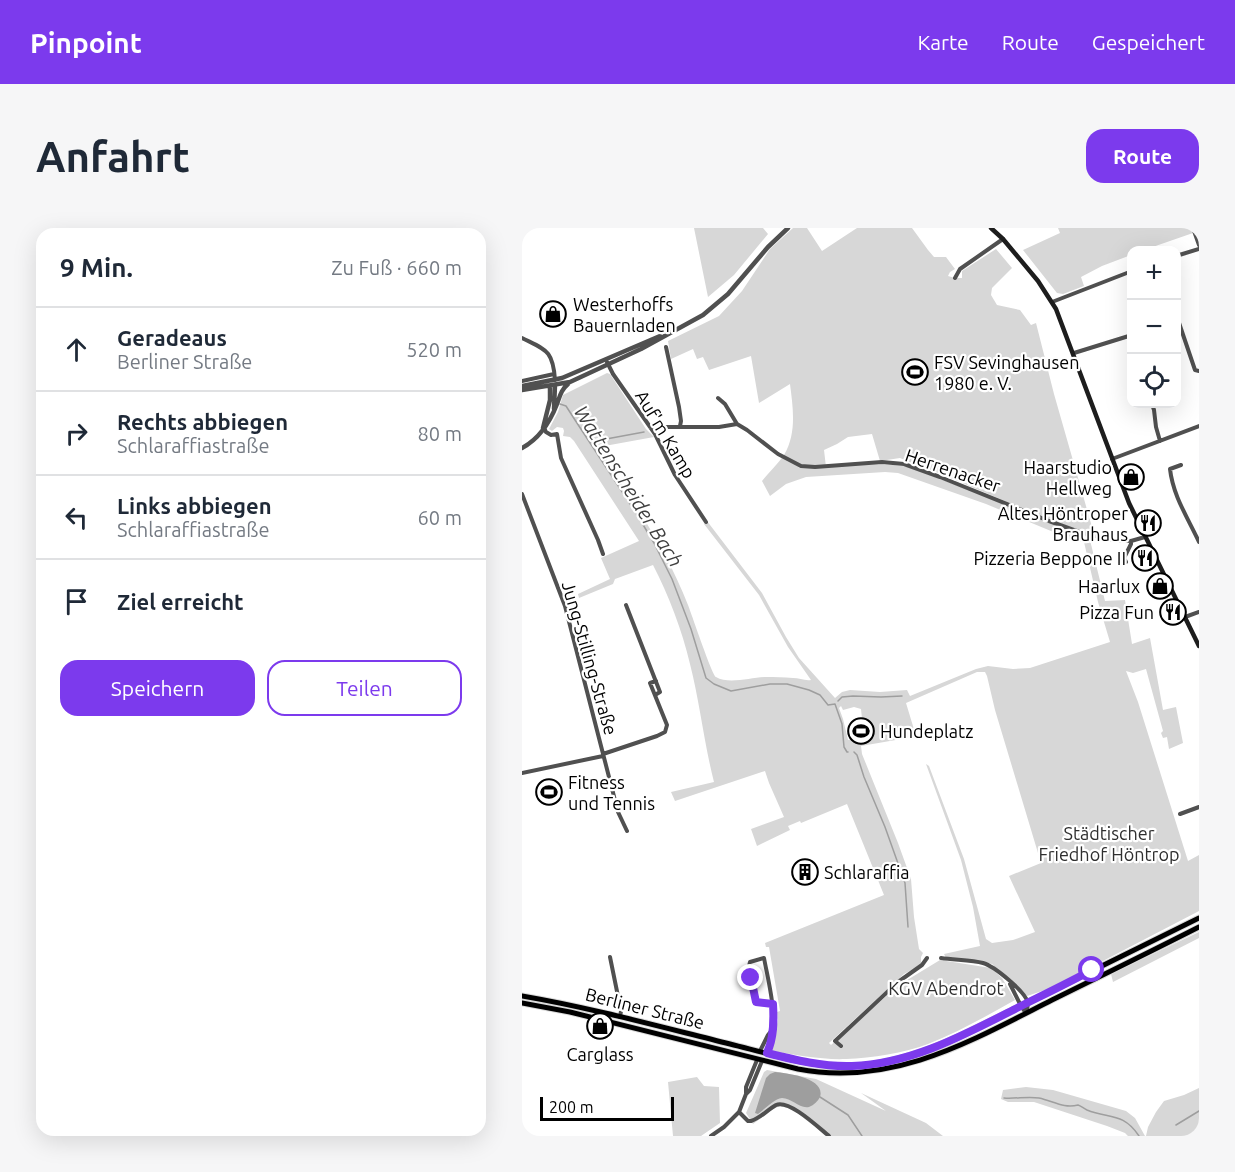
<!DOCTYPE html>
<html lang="de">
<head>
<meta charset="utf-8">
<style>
	:root { --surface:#fff; --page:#f6f6f7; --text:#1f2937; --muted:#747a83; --line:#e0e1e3; --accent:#7c3aed }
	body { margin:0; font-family:Ubuntu,sans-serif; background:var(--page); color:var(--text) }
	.controls { position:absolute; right:18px; top:18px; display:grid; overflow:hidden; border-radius:12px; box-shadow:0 6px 24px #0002 }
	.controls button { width:54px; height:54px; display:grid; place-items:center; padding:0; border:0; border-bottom:2px solid var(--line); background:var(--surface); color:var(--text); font:30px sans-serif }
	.scale { position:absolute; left:18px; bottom:15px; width:134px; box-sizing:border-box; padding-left:6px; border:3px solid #000; border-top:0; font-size:16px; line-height:21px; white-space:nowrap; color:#000; -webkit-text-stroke:4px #fff; paint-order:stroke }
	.stop { position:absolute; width:18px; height:18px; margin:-14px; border:4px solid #7c3aed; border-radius:50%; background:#fff }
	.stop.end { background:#7c3aed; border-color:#fff; box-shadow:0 2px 6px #0008 }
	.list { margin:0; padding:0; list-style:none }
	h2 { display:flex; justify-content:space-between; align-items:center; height:78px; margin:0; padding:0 24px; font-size:26px }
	h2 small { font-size:20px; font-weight:400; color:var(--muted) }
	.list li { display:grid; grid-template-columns:39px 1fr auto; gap:18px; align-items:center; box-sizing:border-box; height:84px; padding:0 24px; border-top:2px solid var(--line) }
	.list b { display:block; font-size:22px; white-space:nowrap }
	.list p { margin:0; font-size:20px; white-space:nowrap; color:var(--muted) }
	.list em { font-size:20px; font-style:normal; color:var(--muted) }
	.actions { display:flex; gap:12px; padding:18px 24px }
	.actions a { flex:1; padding:14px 0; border:2px solid var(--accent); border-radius:18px; text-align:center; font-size:21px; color:var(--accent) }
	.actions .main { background:var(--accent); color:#fff }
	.icon { flex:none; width:33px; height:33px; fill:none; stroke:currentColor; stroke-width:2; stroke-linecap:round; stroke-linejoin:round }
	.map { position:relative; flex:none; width:677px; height:908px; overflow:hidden; border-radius:18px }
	header { display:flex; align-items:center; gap:36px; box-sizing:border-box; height:84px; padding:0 30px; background:var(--accent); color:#fff }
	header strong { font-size:28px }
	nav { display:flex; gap:33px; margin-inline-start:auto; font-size:21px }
	.intro { display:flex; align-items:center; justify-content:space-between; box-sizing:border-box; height:144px; padding:0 36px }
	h1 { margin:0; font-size:42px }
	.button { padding:15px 27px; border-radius:18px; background:var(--accent); color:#fff; font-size:21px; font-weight:700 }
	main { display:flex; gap:36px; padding:0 36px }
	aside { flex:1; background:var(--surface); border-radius:18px; box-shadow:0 6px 24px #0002 }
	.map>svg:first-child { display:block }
	.green { fill:#d7d7d7; fill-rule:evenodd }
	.water { fill:#9e9e9e }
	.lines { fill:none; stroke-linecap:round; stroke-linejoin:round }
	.stream { stroke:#9e9e9e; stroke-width:1.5 }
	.primary-casing { stroke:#dbdbdb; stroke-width:7 }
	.minor { stroke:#505050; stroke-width:4 }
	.tertiary { stroke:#505050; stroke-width:4.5 }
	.secondary { stroke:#1d1d1d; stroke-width:4.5 }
	.primary { stroke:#000; stroke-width:5 }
	.route { stroke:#7c3aed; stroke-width:8 }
	.labels { text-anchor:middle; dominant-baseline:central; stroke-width:4.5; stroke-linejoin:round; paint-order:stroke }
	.poi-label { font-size:18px; fill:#000; stroke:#fff; text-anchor:start }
	.street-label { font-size:18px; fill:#000; stroke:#fff }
	.park-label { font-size:18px; fill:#2e2e2e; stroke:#fff }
	.water-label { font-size:20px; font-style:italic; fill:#3f3f3f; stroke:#fff }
</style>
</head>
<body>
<header>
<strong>Pinpoint</strong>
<nav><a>Karte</a><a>Route</a><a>Gespeichert</a></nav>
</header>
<div class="intro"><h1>Anfahrt</h1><a class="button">Route</a></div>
<main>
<aside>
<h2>9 Min.<small>Zu Fuß · 660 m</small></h2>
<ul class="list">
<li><svg class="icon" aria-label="ahead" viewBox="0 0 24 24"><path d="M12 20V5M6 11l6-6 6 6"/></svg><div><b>Geradeaus</b><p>Berliner Straße</p></div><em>520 m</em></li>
<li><svg class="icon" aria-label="right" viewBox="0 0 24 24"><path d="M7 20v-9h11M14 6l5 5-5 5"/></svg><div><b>Rechts abbiegen</b><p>Schlaraffiastraße</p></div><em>80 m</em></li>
<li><svg class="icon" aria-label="left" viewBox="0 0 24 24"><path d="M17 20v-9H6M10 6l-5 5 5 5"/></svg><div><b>Links abbiegen</b><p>Schlaraffiastraße</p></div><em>60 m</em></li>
<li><svg class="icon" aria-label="arrive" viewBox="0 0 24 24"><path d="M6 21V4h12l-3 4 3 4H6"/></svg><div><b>Ziel erreicht</b></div></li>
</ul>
<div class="actions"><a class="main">Speichern</a><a>Teilen</a></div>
</aside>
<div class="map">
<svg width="677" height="908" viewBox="0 0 677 908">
	<rect width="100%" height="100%" fill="#fff"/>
	<path class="green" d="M 172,0 L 241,0 L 246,6 L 212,47 L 186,69 Z
		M 271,0 L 285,0 L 300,23 L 335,0 L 390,0 L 406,22 L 412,29 L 424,29 L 433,41 L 428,44 L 426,48 L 433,50 L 440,50 L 440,43 L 474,21 L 490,40 L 470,60 L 469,67 L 475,77 L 498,82 L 509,97 L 514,95 L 532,166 L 572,306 L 565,305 L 521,289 L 402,239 L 402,236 L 393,234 L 390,235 L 378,230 L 358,233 L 350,206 L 326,209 L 315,216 L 302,222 L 304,239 C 331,237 359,234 387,239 L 561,306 L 562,308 L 567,308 L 583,373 L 603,372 L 610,416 L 628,410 L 641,482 L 654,479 L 661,515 L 647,521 L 645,509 L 641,510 L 639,505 L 641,503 L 624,441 L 611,445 L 604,443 L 616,474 L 666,633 L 677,627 L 677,683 L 529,760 L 505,768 L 470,736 L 455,733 L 424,730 L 422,726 L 458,718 L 451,679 L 439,632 L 404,536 L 407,538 L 442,631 L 464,711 L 470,715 L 491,712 L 513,704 L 487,648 L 519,635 L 473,482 L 465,448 L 463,444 L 455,444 L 384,475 L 394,508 L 391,509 L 339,518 L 340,526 L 376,615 L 389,651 L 392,689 L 397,721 L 401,725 L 399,729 L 399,737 L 382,746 L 307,815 L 309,817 L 377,757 L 418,732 L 469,740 L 480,750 L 493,772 C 465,788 436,804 406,816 C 382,825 350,830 324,831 C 300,832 275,827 250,823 L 256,792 L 255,784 L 258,783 L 247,719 L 244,719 L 243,715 L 362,667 L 325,576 L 279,595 L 278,593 L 266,598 L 268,602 L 235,618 L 229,601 L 262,589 L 247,555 L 243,543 L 153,573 L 149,564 L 192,554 C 182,515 178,475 168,436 C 160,402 147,368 131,337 L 93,351 L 91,356 L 57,370 L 56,366 L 88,351 L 79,330 L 117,313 L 52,213 L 48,209 L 41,208 L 42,203 L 41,200 L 35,199 L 30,203 L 27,201 L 36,184 L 41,167 L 85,145 L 88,146 L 124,201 L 132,209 L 77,219 C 109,271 144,320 166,377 C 170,387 190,447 194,449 C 207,457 230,449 244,449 C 253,449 262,449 271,450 C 277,450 283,453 289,452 L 266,419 L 237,367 L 182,296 L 185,293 L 240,365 L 264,409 L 277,430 L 313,470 L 320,464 L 328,462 L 358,464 L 385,462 L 388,468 L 454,441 L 466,438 L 491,441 L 508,440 L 588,414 L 576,374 L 562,314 L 553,313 L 464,276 L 376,245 L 363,244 L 284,249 L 264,256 L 248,268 L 240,253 C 247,244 256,236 262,227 C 275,205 271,180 268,156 L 237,175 L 229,128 L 187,142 L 181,129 L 175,131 L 171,121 L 149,131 L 146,113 L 197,88 L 220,63 L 248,21 ZM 319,478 L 321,482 L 332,479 L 339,481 L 342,510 L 326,512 L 321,491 L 317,480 Z
		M 536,0 L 670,0 L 671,5 L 622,22 L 610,22 L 609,27 L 580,38 L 559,49 L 562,58 L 541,66 L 535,65 L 501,22 L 538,5 Z
		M 677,704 L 677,710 L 591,754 L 589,746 Z
		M 245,842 L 294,851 L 364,883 L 339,865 L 404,895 L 421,908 L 305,908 L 270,881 L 258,878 L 251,881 L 231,896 L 224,885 L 242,844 Z
		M 175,849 L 182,858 L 197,859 L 198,895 L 179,908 L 151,908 L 146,854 Z
		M 504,859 L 531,862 L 604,883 L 613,890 L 623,908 L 606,908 L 603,905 L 585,898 L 512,874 L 486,874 L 479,871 L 481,862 Z
		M 677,860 L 677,908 L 624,908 L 626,899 L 634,884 L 642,873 L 662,867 Z"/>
	<path class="water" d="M 253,844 C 265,845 304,850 298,869 C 296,873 292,877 287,879 C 277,881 270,870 260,870 C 252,871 243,881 236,886 L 233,885 L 244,850 L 248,846 Z"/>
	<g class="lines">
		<path class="stream" d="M 38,176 L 44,178 L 53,192 L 114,285 L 132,315 L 150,351 L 169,401 L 184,450 L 192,456 L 209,463 L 248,456 L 265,456 L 287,462 L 298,467 L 306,477 L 313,476 L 320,496 L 322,519 L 325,524 L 326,524
			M 68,214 L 122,204
			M 316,473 L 320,469 L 331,468 L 359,469 L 380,468
			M 332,524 L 335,527 L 342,549 L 363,599 L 383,655 L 386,699
			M 298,869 L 326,887 L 340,908
			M 482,870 C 494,871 506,868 517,870 C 531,873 542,881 556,877 C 559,878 561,880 565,882 C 587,891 601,884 617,908
			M 654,897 L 677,883"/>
		<g class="primary-casing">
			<path id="primary" d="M 0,768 C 70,780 139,799 208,816 C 248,826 289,839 329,838 C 368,837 404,824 438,808 L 677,690
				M 0,775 L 48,784 L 276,841 C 371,859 449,813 530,772 C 579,748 628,724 677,699"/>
		</g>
		<path class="minor" d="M 671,0 L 677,17
			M 654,28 L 677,21
			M 433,50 L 438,41 L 481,11
			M 530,74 L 610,43
			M 654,86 L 673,142 L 677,143
			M 0,110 C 24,122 31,122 33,152
			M 144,119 L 157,179 L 159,193 L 158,198
			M 552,125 L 610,107
			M 85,134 L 91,146 L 133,206 L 153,247 L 184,294
			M 0,153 L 32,146
			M 196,170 L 203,176 L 215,196
			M 630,176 L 632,182 L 634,199 L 638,213
			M 128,199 L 197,199 L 215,196 L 225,202 L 256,226 L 279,238 L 293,239 L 360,234 L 382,236 L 418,249 L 527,293 L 560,305 L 592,312 L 609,313 L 623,309
			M 22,200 L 24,204 L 29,207 L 35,206 L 39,230 L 76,312 L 81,326
			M 590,231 L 677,198
			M 659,237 L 648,241 C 651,268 666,290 677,314
			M 0,266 L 43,378 L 96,584 L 105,603
			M 604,334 L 602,330 L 609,316 L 609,313
			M 104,377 L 138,464 L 133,467
			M 663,389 L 677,384
			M 81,526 L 135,508 L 143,504 L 145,497 L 128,455 L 134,453
			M 0,545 L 81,528
			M 658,586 L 677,579
			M 88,729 L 99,783 L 98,789
			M 419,730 C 432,732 450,732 461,735 C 472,738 504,764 506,775 C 506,778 505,781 504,784
			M 488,756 L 499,778 L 504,785
			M 319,818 L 313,813 L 376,754 L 400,737 L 405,730
			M 238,823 L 246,807 L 250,802
			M 245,825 C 258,795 248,762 242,730 L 228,734 L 227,738 L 227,741 L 234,774 L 251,776
			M 224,865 L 224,859 L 235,832
			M 217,884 L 226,893 L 229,893 C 239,890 245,882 254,877 C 267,871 297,900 307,908
			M 189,908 L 202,899 L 217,884 L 224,866 L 228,862 L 240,833"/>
		<path class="tertiary" d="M 0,158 L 40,150 L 138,108
			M 0,162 L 48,154 L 119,121 L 181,87 L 206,66 L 246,19 L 266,0
			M 32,181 L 33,157
			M 21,200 L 28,172 L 28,158
			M 0,220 C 17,211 28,194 35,176 C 38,168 39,162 46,156"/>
		<path class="secondary" d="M 469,0 L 481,11 L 516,53 L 534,81 L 607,275 L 677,418"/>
		<use href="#primary" class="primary"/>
	</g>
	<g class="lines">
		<path class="route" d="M 229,750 L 234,774 L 251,776 C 252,793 252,810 245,825 C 273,832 301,839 330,838 C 390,836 444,806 497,779 C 521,767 546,755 570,742"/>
	</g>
	<defs>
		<g id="shop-ring" transform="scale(1.35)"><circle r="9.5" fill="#fff" stroke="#000" stroke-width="1.5"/><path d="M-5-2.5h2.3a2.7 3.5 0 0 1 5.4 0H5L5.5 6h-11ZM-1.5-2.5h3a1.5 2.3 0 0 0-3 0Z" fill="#000"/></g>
		<g id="stadium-ring" transform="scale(1.35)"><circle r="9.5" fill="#fff" stroke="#000" stroke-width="1.5"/><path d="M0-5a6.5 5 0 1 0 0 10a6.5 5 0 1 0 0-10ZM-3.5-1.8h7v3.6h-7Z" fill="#000"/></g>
		<g id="restaurant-ring" transform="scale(1.35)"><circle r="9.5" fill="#fff" stroke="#000" stroke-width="1.5"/><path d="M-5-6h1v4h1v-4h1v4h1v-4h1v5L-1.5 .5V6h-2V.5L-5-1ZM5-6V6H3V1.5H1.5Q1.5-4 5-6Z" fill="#000"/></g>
		<g id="building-ring" transform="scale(1.35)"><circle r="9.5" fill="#fff" stroke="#000" stroke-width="1.5"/><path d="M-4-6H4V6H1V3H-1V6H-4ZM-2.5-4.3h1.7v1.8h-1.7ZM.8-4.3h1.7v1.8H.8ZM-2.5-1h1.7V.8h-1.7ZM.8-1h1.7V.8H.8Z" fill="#000"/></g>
	</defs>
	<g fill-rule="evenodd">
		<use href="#shop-ring" x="31" y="86"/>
		<use href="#stadium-ring" x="393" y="144"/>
		<use href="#shop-ring" x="609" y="249"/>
		<use href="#restaurant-ring" x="626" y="295"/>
		<use href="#restaurant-ring" x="623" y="330"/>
		<use href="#shop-ring" x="638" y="358"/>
		<use href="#restaurant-ring" x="651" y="384"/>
		<use href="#stadium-ring" x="339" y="503"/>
		<use href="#stadium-ring" x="27" y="564"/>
		<use href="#building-ring" x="283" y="644"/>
		<use href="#shop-ring" x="78" y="798"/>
	</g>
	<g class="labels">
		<g class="poi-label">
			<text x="51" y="76">Westerhoffs<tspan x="51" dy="21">Bauernladen</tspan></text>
			<text x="412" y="134">FSV Sevinghausen<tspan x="412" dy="21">1980 e. V.</tspan></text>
			<text x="590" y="239" text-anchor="end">Haarstudio<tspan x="590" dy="21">Hellweg</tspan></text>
			<text x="606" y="285" text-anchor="end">Altes Höntroper<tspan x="606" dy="21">Brauhaus</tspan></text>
			<text x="604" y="330" text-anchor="end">Pizzeria Beppone II</text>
			<text x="618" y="358" text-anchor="end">Haarlux</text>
			<text x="632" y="384" text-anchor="end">Pizza Fun</text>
			<text x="358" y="503">Hundeplatz</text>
			<text x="46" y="554">Fitness<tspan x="46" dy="21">und Tennis</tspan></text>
			<text x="302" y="644">Schlaraffia</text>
			<text x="78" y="826" text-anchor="middle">Carglass</text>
		</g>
		<g class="street-label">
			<text transform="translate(144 206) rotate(59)">Auf'm Kamp</text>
			<text transform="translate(431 242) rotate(19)">Herrenacker</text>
			<text transform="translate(68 430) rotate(74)">Jung-Stilling-Straße</text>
			<text transform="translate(123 780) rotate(14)">Berliner Straße</text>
		</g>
		<g class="park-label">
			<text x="587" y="605">Städtischer<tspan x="587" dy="21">Friedhof Höntrop</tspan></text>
			<text x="424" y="760">KGV Abendrot</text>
		</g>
		<g class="water-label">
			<text transform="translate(107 258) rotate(58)">Wattenscheider Bach</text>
		</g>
	</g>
</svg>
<div class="controls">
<button>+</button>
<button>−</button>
<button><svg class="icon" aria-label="locate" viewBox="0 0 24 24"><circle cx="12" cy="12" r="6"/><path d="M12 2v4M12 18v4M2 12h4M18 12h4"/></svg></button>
</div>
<div class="scale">200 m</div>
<div class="stop" style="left:570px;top:742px"></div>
<div class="stop end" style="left:229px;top:750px"></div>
</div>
</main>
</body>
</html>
